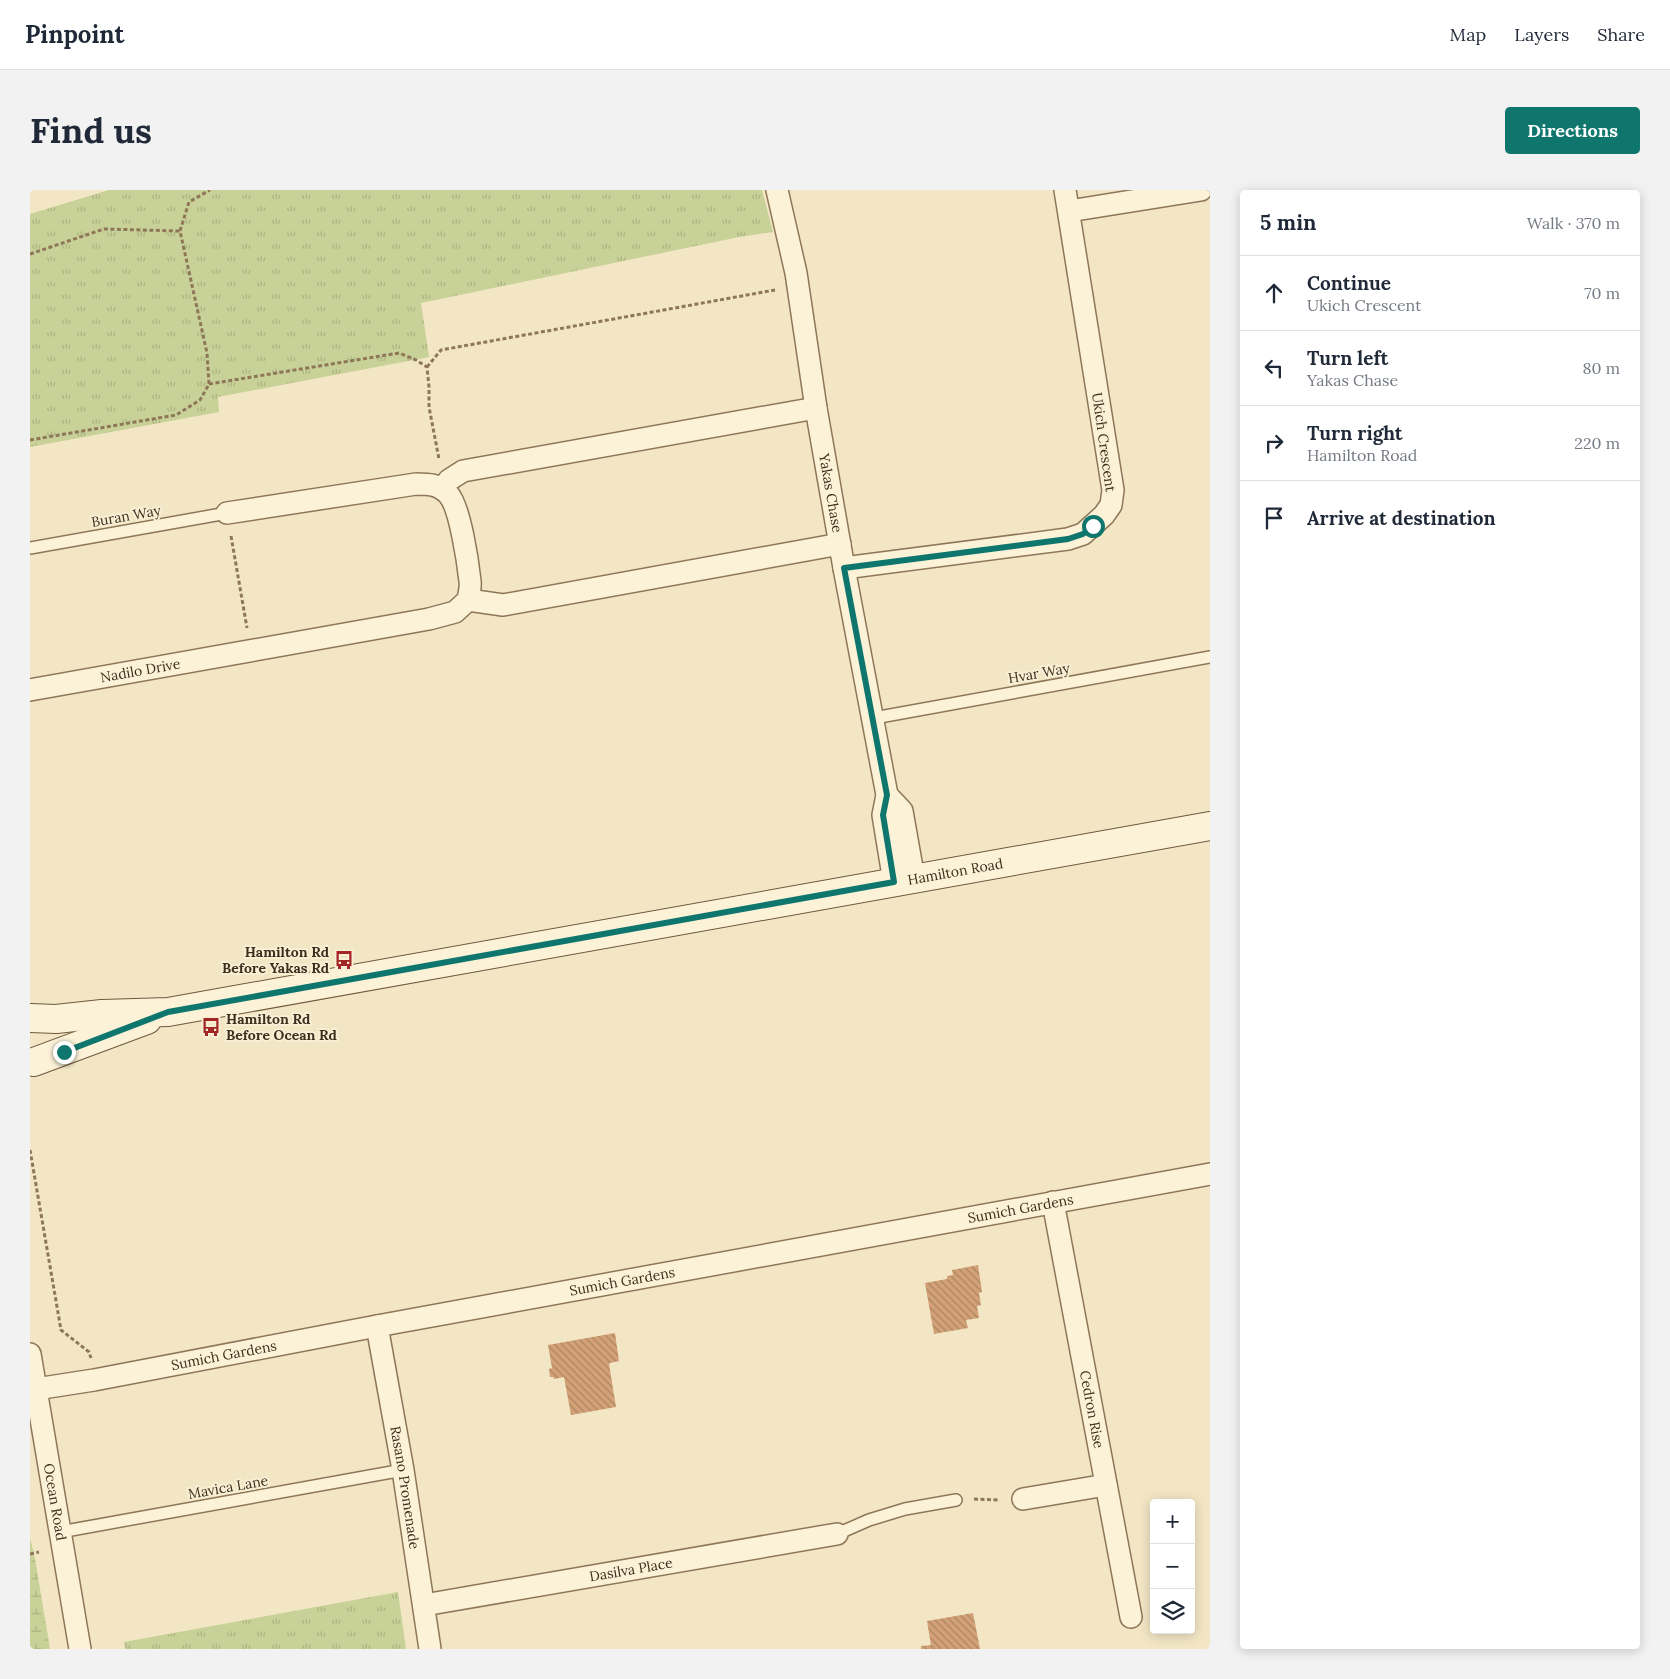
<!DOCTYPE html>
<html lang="en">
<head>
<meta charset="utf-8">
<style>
	:root { --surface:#fff; --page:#f2f2f3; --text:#1f2937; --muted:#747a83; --line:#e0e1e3; --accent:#0f766e }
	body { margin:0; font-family:Lora,serif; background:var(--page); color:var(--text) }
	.controls { position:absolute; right:15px; bottom:15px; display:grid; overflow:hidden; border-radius:5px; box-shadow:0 2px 12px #0003 }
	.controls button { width:45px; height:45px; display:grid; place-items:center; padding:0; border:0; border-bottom:1px solid var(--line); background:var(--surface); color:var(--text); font:25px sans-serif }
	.stop { position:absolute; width:15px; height:15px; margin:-11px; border:4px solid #0f766e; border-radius:50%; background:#fff }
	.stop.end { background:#0f766e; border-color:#fff; box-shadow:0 1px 5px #0008 }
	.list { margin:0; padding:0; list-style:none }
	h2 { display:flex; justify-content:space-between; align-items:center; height:65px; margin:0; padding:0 20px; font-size:21px }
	h2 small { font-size:16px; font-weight:400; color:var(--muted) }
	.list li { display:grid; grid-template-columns:32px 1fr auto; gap:15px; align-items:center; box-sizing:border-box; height:75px; padding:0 20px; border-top:1px solid var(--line) }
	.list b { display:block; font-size:19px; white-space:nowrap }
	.list p { margin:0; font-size:16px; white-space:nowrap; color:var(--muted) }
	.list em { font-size:16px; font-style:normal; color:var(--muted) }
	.icon { flex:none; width:28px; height:28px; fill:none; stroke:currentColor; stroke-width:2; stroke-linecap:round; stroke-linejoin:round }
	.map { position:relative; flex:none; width:1180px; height:1459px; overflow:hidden; border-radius:5px }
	header { display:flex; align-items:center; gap:30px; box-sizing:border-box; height:70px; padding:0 25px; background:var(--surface); border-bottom:1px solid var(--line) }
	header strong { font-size:24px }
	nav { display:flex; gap:28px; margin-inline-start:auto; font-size:18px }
	.intro { display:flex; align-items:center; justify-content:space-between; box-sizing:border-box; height:120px; padding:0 30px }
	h1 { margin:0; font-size:35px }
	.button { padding:12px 22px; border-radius:5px; background:var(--accent); color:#fff; font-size:18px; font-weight:700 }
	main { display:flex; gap:30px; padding:0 30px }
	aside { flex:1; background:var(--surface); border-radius:5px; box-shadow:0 2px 12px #0003 }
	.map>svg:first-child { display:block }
	.grass { fill:url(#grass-tufts) }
	.wetland { fill:url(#wetland-marsh) }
	.building { fill:url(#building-back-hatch) }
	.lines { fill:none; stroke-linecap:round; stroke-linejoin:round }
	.lane-casing { stroke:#8e7759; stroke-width:14 }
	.street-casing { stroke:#8e7759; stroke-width:24 }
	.secondary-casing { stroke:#70583c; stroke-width:30 }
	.path { stroke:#8e7759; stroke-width:3; stroke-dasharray:4 2.5; stroke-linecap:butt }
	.lane { stroke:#fbf2d8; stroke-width:11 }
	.street { stroke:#fbf2d8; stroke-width:21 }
	.secondary { stroke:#fbf2d8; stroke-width:28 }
	.route { stroke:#0f766e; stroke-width:6 }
	.labels { text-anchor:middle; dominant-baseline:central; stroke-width:4; stroke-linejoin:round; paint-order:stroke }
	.street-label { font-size:14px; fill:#3d2e1e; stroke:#f8efd4 }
	.poi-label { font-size:14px; font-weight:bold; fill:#3d2e1e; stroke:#f8efd4; text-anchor:end }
</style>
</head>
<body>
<header>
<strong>Pinpoint</strong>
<nav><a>Map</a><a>Layers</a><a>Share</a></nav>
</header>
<div class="intro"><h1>Find us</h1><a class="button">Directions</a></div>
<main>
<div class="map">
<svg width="1180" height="1459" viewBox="0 0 1180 1459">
	<defs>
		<pattern id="grass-tufts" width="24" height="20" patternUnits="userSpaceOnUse" patternTransform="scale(1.25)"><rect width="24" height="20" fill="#c8d197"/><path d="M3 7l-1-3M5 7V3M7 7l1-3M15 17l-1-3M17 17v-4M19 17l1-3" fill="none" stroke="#adb482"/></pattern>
		<pattern id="wetland-marsh" width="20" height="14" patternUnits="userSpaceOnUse" patternTransform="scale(1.25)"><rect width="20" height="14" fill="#c8d197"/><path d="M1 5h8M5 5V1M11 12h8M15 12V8" fill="none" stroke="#adb482"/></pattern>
		<pattern id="building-back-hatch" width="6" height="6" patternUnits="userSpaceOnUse" patternTransform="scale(1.25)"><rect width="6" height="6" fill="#d3a177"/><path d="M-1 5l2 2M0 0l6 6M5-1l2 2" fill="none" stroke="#ac8461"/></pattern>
	</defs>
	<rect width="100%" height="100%" fill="#f2e6c4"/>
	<path class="grass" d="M 79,0 L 732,0 L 743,42 L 709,47 L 391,113 L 399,167 L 188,207 L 189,222 L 0,257 L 0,24 Z
		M 368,1402 L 376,1459 L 95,1459 L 94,1452 Z"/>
	<path class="wetland" d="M 0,1349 L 4,1363 L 20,1459 L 0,1459 Z"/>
	<path class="building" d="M 948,1075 L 952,1102 L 949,1103 L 951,1115 L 947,1116 L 949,1128 L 936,1130 L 938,1138 L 904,1144 L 895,1093 L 917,1089 L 917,1086 L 923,1085 L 922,1080 Z
		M 585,1143 L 589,1171 L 580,1173 L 579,1174 L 586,1217 L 541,1225 L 534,1187 L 524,1189 L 523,1187 L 520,1187 L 519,1179 L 522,1178 L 518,1155 Z
		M 943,1423 L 950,1459 L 891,1459 L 891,1456 L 901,1455 L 897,1431 Z"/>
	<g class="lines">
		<g class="lane-casing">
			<path id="lane" d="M 0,358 L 197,323
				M 844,528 L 1180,467
				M 30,1342 L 373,1280
				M 807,1344 L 839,1330 L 875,1319 L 926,1310"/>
		</g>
		<g class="street-casing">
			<g id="street">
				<path id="s1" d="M 747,0 L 766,83 L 786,218 L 814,378 L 857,605 L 853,625 L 864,692"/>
				<path d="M 1039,21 L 1171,0"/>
				<path d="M 412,299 L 419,290 L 433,281 L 786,218"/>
				<path d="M 814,378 L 1038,349 L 1053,344 L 1074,325 L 1081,315 L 1083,300 L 1035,0"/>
				<path d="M 438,410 L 473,415 L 810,354"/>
				<path id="s2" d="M 0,500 L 399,429 L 425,422 L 438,410 C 439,404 441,397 440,391 C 438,373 430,316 418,304 C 409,294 398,294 386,294 L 197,323"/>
				<path d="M 857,605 L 872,621 L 884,689"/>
				<path id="s3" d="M 1023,1012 L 1101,1427"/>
				<path id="s4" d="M 347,1136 L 373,1280 L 400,1459"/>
				<path id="s5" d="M 0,1164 L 50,1459"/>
				<path id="s6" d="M 6,1199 L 64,1190 L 347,1136 L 1180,984"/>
				<path d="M 993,1309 L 1076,1295"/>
				<path id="s7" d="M 394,1415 L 807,1344"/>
			</g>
		</g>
		<g class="secondary-casing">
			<g id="secondary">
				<path id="s8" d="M 0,828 L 26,829 L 72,824 L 138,822 L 1180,636"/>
				<path d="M 4,872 L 117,830"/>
			</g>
		</g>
		<path class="path" d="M 0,64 L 74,39 L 150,41
			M 397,177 L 411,160 L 745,100
			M 179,194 L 369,163 L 386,170 L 397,177 L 399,197 L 399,217 L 409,269
			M 0,250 L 146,225 L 170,210 L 179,194 L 177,163 L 150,41 L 159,12 L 180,0
			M 201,346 L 217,438
			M 0,960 L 31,1140 L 59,1162 L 61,1168
			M 944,1309 L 970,1310
			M 0,1364 L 9,1362"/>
		<use href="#lane" class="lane"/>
		<use href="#street" class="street"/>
		<use href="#secondary" class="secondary"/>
	</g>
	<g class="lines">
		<path class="route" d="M 34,862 L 138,822 L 864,692 L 853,625 L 857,605 L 814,378 L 1038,349 L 1053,344 L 1063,336"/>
	</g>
	<defs>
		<g id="bus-bare" transform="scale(1.5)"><path d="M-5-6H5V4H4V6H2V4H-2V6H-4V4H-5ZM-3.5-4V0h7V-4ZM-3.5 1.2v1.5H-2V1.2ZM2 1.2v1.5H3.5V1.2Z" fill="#a22724" stroke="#f8efd4" stroke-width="2.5" paint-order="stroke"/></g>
	</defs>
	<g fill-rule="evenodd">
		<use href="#bus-bare" x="314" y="770"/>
		<use href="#bus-bare" x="181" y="837"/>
	</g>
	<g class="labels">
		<g class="street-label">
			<text transform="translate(1074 252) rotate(82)">Ukich Crescent</text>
			<text stroke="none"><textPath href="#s1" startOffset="308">Yakas Chase</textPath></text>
			<text transform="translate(96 326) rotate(-10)">Buran Way</text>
			<text stroke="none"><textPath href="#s2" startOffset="112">Nadilo Drive</textPath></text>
			<text transform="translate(1009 483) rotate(-10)">Hvar Way</text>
			<text stroke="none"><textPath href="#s8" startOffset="938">Hamilton Road</textPath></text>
			<text stroke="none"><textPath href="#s6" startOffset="1001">Sumich Gardens</textPath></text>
			<text stroke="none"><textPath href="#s6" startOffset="596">Sumich Gardens</textPath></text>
			<text stroke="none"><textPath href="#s6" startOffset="191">Sumich Gardens</textPath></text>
			<text stroke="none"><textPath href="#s3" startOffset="211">Cedron Rise</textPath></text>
			<text transform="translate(198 1297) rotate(-10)">Mavica Lane</text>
			<text stroke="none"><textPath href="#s4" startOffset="164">Rasano Promenade</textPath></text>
			<text stroke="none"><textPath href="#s5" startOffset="150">Ocean Road</textPath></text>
			<text stroke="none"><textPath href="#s7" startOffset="210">Dasilva Place</textPath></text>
		</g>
		<g class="poi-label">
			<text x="299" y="762">Hamilton Rd<tspan x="299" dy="16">Before Yakas Rd</tspan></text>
			<text x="196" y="829" text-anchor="start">Hamilton Rd<tspan x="196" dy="16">Before Ocean Rd</tspan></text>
		</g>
	</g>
</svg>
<div class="controls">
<button>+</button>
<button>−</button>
<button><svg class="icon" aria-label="layers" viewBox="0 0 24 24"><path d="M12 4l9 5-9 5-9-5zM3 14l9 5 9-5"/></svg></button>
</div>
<div class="stop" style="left:1063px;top:336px"></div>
<div class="stop end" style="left:34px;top:862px"></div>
</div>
<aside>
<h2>5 min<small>Walk · 370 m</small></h2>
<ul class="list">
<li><svg class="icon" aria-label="ahead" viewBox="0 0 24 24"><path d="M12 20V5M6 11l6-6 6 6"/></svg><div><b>Continue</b><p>Ukich Crescent</p></div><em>70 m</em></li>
<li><svg class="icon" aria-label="left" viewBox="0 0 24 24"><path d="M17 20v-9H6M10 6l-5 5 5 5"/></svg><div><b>Turn left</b><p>Yakas Chase</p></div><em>80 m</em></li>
<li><svg class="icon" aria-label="right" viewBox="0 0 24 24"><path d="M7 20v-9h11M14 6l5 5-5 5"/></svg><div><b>Turn right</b><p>Hamilton Road</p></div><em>220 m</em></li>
<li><svg class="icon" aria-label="arrive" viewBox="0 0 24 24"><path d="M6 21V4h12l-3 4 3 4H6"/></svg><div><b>Arrive at destination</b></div></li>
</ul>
</aside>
</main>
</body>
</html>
